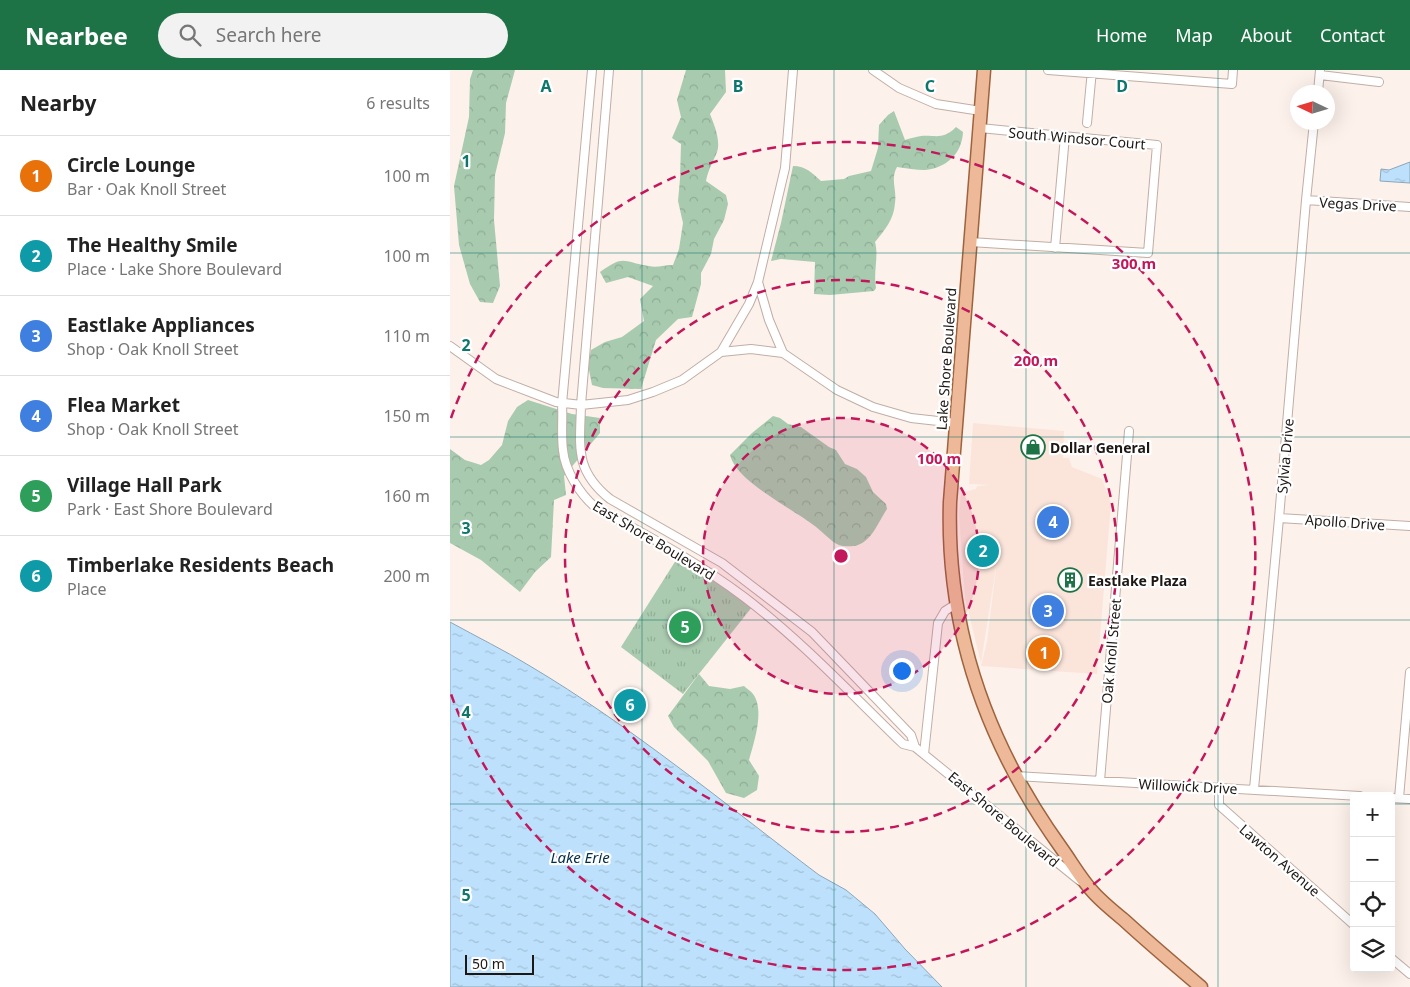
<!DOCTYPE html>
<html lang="en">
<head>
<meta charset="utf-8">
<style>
	:root { --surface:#fff; --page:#f2f2f2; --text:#222; --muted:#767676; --line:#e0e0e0; --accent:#1e7346 }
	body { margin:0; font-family:"Noto Sans",sans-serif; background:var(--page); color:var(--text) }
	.controls { position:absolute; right:15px; bottom:15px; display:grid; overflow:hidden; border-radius:5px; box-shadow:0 5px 20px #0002 }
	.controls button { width:45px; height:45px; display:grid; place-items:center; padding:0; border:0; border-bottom:1px solid var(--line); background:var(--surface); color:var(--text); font:25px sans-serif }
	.compass { position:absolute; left:840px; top:15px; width:45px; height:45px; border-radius:50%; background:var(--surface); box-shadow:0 5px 20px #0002; rotate:274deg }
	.scale { position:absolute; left:15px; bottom:12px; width:69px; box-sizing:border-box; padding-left:5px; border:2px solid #1e1815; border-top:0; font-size:14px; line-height:18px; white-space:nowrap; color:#1e1815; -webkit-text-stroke:4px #fff; paint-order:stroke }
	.you { position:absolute; left:451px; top:600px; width:18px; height:18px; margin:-12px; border:4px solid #fff; border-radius:50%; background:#1a73e8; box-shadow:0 0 0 8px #1a73e833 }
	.badge { display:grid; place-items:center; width:32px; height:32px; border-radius:50%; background:var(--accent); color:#fff; font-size:16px; font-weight:700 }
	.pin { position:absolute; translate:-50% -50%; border:2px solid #fff; box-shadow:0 1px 5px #0006 }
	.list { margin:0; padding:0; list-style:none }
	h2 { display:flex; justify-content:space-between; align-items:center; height:65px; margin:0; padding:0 20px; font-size:21px }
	h2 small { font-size:16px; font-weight:400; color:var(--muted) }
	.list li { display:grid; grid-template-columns:32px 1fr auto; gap:15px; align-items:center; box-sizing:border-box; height:80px; padding:0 20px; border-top:1px solid var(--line) }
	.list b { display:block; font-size:19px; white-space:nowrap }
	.list p { margin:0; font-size:16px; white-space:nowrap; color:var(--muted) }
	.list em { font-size:16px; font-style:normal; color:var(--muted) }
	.icon { flex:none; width:28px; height:28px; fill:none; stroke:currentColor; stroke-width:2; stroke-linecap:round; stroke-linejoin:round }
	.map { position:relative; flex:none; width:960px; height:917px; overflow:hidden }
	header { display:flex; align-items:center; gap:30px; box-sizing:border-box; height:70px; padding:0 25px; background:var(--accent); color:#fff }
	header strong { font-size:24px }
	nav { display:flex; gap:28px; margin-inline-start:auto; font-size:18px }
	.search { width:350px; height:45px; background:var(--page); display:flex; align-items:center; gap:12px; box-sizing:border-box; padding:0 18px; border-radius:28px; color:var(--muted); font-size:19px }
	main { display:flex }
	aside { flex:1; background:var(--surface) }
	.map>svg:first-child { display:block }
	.built { fill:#fbe5db }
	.forest { fill:url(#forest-crowns) }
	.park { fill:url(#park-tufts) }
	.water { fill:url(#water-ripples); stroke:#8da5b7 }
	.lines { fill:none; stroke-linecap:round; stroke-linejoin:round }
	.minor-casing { stroke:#c1aea5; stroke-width:10 }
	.primary-casing { stroke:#9d633e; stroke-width:15 }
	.minor { stroke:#fff; stroke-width:8 }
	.primary { stroke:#edb998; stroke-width:12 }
	.grid { fill:none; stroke:#0f766e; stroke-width:1; stroke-opacity:0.55 }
	.ring { fill:none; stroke:#c2185b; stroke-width:2.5; stroke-dasharray:9 6 }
	.labels { text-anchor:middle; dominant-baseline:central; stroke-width:4.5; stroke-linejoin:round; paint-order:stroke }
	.street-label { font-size:14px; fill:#1e1815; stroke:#fff }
	.poi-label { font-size:14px; font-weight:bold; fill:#1e1815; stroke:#fff; text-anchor:start }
	.water-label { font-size:15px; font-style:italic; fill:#002d46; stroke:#fff }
	.grid-label { font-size:16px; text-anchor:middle; font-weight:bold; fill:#0f766e; stroke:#fff; stroke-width:4.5; stroke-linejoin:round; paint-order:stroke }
	.centre { fill:#c2185b; stroke:#fff; stroke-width:2.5 }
	.ring-label { font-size:15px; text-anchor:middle; font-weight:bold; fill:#c2185b; stroke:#fff; stroke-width:4.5; stroke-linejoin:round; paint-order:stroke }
</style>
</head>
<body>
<header>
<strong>Nearbee</strong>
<div class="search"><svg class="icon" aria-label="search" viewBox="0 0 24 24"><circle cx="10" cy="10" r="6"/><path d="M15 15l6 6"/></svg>Search here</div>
<nav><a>Home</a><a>Map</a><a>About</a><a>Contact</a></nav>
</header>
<main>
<aside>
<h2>Nearby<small>6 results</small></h2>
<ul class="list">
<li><span class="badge" style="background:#e8710a">1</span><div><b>Circle Lounge</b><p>Bar · Oak Knoll Street</p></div><em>100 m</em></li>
<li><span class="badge" style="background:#0f9aa8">2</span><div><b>The Healthy Smile</b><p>Place · Lake Shore Boulevard</p></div><em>100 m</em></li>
<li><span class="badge" style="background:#3f7fe0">3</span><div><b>Eastlake Appliances</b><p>Shop · Oak Knoll Street</p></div><em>110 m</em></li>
<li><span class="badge" style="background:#3f7fe0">4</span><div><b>Flea Market</b><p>Shop · Oak Knoll Street</p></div><em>150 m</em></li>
<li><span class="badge" style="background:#2e9e5b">5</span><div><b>Village Hall Park</b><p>Park · East Shore Boulevard</p></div><em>160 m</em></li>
<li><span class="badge" style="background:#0f9aa8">6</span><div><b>Timberlake Residents Beach</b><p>Place</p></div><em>200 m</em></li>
</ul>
</aside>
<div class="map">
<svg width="960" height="917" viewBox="0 0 960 917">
	<defs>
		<pattern id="forest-crowns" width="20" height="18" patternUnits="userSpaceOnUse" patternTransform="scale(1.25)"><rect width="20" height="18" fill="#a8caaf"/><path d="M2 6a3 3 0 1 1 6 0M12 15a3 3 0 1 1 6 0" fill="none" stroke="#90ad96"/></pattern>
		<pattern id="park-tufts" width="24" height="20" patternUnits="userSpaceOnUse" patternTransform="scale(1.25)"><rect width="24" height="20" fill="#aacbb0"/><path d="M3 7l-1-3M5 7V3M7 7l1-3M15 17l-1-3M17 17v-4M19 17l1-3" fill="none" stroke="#92ae96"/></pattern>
		<pattern id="water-ripples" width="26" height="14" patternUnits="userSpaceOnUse" patternTransform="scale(1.25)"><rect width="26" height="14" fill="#bde1fc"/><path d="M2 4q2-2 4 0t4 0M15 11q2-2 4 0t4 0" fill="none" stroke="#a2c0d7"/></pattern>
	</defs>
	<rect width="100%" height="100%" fill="#fdf1eb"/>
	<path class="built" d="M 523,353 L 614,361 L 613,388 L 619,388 L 622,397 L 652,409 L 661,433 L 647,604 L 531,596 L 537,571 L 547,491 L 531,593 L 515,528 L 509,444 L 511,423 L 526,419 L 527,416 L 540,415 L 519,414 Z"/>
	<path class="forest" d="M 23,0 L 65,0 L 56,33 L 55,63 L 45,105 L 44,150 L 50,216 L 43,233 L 30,232 L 20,214 L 9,175 L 4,116 L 19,47 L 20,9 Z
		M 236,0 L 275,0 L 276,22 L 260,44 C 264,54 271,71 267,82 C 263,92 258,100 256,111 L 276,125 L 278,134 L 274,150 L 264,169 L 261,184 L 251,203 L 251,214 L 242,247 L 228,249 L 206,270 L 191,319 L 153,318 L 142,315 L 138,295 L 141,280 L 155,272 L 172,267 L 194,251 L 190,229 L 203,216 L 178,207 L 156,213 L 150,202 C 175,184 172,192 199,196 C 206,198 215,195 223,195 L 229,179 L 233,153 L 228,131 L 230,109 L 231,74 L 222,68 L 231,47 L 227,30 Z
		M 444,41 L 455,70 C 460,68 466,67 471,66 C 487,65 493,70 506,57 L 513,62 C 512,84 496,98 475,100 C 466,100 456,98 447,97 C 440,110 447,119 445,133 C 444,149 435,160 425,172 C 429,187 423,202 426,218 L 424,221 L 380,225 L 364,224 L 365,192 L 331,189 L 321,191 L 331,153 L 343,96 C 356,96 362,103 371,111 L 394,109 L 399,106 L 421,101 L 428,78 L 429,55 L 438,45 Z
		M 78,330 L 122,344 L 150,348 L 150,363 L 114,406 L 116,425 L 104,430 L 101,487 L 85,502 L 70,522 L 31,490 L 0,473 L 0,379 L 15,390 L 31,395 L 39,390 L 52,375 L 58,351 L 67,337 Z
		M 323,346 L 330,348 L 338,354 L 351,357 L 379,377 L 386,380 L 395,394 L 407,399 L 416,407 L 423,422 L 436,434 L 437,439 C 428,452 422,472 405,476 C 401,476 393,477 389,475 C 381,472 370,459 362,454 C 341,438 286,411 280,385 L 302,363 Z
		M 249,604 L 259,616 L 280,619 L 294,616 C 296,618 301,621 303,624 C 315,640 304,672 299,690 L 309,706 L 307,720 L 294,728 L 276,723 L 258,691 L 224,657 L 218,646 Z"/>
	<path class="park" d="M 228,487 L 302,537 L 233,624 L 171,577 Z"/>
	<path class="water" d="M 960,92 L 960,113 L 930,111 L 931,99 L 939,100 Z
		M 0,552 C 27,567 54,580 80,596 C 181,656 275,734 369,805 L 396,820 L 425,844 L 455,879 L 492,917 L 0,917 Z"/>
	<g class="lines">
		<g class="minor-casing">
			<path id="minor" d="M 142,0 L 112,334 C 113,349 111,365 113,380 C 115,401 130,424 145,437 C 196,465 248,492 294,527 C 352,571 401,624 453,674 L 465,677 L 630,811
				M 159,0 L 131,335 C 130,377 124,400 160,429 L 272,493 L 362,562 L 461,665 L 465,677
				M 423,0 L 449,18 L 486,34 L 531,41
				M 598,0 L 782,14 L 783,0
				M 870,5 L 929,12
				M 868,22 L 870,0
				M 637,53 L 642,0
				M 856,130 L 960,137
				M 520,172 L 698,183 L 707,75 L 530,58
				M 605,178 L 615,66
				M 308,212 L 319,250 L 333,283
				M 0,276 L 46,309 L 106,332 L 131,335 L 178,330 L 203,322 L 232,310 L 271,282 L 301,279 L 333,283 L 387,320 L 423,337 L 461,348 L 506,353
				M 271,282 L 299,234 L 308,212 L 335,98 L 343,0
				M 829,448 L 960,456
				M 474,684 L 488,553 L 495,541 L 506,534
				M 565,706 L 910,726
				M 650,711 L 679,361
				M 769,719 L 769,735 L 904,855
				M 804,719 L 829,448 L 856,130 L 864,52
				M 941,728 L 960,729
				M 949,728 L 960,602
				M 941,888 L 960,904"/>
		</g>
		<g class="primary-casing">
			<path id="primary" d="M 534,0 L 500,432 C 496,560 537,675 612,779 C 622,793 631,809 643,822 C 652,832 663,841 674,850 C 699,873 725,895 751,917"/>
		</g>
		<use href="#minor" class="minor"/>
		<use href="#primary" class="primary"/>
	</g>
	<path class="grid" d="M 192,0 L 192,917M 384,0 L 384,917M 576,0 L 576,917M 768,0 L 768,917M 0,183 L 960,183M 0,367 L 960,367M 0,550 L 960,550M 0,734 L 904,734M 941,734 L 960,734"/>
	<circle cx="391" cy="486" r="138" fill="#c2185b" fill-opacity=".12"/>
	<g class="ring">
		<circle cx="391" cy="486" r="138"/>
		<circle cx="391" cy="486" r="276"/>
		<path d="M1 348A414 414 0 1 1 1 624"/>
	</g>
	<defs>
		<g id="shop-ring" transform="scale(1.25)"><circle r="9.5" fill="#fff" stroke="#1e7346" stroke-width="1.5"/><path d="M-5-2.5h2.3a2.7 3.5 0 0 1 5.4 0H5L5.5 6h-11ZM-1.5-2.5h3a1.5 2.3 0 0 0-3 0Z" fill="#1e7346"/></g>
		<g id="building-ring" transform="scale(1.25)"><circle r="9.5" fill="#fff" stroke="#1e7346" stroke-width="1.5"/><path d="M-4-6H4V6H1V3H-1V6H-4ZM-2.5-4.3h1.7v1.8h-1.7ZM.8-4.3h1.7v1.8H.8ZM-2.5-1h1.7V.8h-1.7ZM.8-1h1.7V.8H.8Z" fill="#1e7346"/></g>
	</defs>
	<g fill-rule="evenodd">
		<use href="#shop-ring" x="583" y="377"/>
		<use href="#building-ring" x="620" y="510"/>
	</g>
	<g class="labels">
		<g class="street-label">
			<text transform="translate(627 68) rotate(5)">South Windsor Court</text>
			<text transform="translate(908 134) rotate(3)">Vegas Drive</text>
			<text transform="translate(496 289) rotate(-86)">Lake Shore Boulevard</text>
			<text transform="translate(835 386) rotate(-85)">Sylvia Drive</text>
			<text transform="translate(895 452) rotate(4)">Apollo Drive</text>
			<text transform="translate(204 470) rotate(31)">East Shore Boulevard</text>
			<text transform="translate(661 581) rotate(-85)">Oak Knoll Street</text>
			<text transform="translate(738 716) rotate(3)">Willowick Drive</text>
			<text transform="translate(554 749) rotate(40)">East Shore Boulevard</text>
			<text transform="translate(830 790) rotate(41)">Lawton Avenue</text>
		</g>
		<g class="poi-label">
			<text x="600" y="377">Dollar General</text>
			<text x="638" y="510">Eastlake Plaza</text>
		</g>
		<g class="water-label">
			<text x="130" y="787">Lake Erie</text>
		</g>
	</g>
	<g class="grid-label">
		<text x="96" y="22">A</text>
		<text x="288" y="22">B</text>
		<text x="480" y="22">C</text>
		<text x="672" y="22">D</text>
		<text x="16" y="97">1</text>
		<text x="16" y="281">2</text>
		<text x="16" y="464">3</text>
		<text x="16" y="648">4</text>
		<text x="16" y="831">5</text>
	</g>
	<circle cx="391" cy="486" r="8" class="centre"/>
	<g class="ring-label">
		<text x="684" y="199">300 m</text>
		<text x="586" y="296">200 m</text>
		<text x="489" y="394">100 m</text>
	</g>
</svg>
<div class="controls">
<button>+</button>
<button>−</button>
<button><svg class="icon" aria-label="locate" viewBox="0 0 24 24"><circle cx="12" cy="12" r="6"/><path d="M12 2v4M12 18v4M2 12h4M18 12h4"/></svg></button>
<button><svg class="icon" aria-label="layers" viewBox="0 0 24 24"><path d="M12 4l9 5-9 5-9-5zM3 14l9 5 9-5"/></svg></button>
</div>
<svg class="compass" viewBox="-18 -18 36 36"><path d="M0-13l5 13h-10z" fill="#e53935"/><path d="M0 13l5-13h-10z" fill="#767676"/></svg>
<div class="scale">50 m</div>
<div class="you"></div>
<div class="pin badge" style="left:594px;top:583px;background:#e8710a">1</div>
<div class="pin badge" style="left:533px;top:481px;background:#0f9aa8">2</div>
<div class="pin badge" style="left:598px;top:541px;background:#3f7fe0">3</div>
<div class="pin badge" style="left:603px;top:452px;background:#3f7fe0">4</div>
<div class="pin badge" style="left:235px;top:557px;background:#2e9e5b">5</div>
<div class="pin badge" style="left:180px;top:635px;background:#0f9aa8">6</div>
</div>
</main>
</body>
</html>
